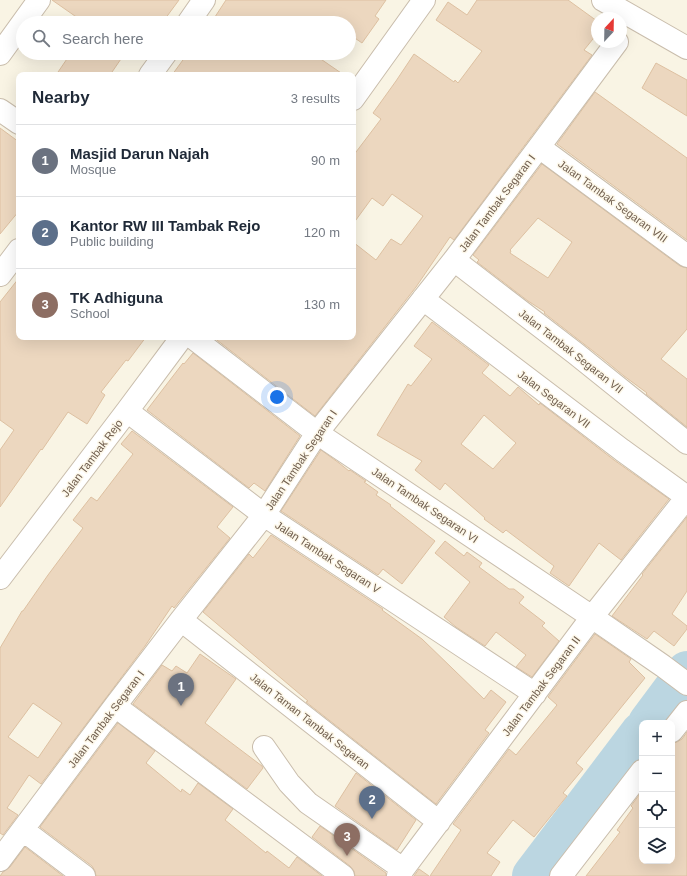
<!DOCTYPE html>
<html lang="en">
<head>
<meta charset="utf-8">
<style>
	:root { --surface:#fff; --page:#f6f6f7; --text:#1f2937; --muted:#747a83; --line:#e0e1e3; --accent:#725245 }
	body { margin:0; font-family:Arial,sans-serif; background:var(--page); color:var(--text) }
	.controls { position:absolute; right:12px; bottom:12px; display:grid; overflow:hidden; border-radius:8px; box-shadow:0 4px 16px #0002 }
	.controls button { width:36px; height:36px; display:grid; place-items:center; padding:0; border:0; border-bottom:1px solid var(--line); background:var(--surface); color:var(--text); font:20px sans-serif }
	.compass { position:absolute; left:591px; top:12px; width:36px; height:36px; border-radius:50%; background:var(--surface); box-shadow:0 4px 16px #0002; rotate:22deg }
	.you { position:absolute; left:277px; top:397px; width:14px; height:14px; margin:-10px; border:3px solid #fff; border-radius:50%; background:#1a73e8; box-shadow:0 0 0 6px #1a73e833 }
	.badge { display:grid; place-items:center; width:26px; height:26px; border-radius:50%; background:var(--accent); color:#fff; font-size:13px; font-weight:700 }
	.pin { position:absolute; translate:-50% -33px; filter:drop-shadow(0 1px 2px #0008) }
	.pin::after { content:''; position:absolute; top:21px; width:14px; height:12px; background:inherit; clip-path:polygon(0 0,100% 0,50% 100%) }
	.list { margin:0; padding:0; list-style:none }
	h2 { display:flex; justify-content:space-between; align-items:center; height:52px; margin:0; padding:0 16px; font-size:17px }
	h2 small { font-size:13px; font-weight:400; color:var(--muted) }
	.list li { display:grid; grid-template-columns:26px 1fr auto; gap:12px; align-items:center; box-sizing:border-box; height:72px; padding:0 16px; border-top:1px solid var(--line) }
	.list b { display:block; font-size:15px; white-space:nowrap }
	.list p { margin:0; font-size:13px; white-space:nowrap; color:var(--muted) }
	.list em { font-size:13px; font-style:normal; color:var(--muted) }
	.icon { flex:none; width:22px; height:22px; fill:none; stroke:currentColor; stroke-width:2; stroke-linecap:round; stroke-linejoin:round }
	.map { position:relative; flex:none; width:687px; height:876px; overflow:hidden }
	.search { position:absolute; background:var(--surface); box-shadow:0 4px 16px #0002; left:16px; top:16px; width:340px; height:44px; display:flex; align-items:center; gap:10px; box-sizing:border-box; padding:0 14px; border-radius:22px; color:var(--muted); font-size:15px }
	.panel { position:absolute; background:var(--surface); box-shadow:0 4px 16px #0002; left:16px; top:72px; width:340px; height:268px; border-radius:8px }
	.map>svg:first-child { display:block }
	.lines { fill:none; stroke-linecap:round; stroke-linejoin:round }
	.river { stroke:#bbd6e1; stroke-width:42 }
	.building { fill:#ecd7bf; stroke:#ddc0a1; fill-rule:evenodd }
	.minor-casing { stroke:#c9bdac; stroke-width:24 }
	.minor { stroke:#fff; stroke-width:22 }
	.labels { text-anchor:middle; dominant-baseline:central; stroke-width:3; stroke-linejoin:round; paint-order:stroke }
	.street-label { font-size:11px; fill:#6f5d4d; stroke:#fdf8ea }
</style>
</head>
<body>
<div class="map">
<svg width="687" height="876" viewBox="0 0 687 876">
	<rect width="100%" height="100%" fill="#f9f4e4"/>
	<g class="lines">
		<path class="river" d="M 649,723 L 687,672
			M 533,876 L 642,732"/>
	</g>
	<path class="building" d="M 52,0 L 179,0 L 162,23 L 85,23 Z
		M 226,0 L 386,0 L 375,16 L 379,19 L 362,43 L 349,34 L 349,23 L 211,23 Z
		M 477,0 L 568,0 L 597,21 L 597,34 L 584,50 L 592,55 L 454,240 L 450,237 L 416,287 L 315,416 L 213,337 L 353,337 L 353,242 L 376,260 L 391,239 L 401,245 L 423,216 L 392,194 L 383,206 L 372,198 L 353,224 L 353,156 L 381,119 L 373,113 L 396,81 L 414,54 L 454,82 L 455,80 L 458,83 L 482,51 L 436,20 L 448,2 L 467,15 Z
		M 71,53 L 125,53 L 110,75 L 56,75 Z
		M 188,53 L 312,53 L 344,75 L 172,75 Z
		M 656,63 L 687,80 L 687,116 L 642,88 Z
		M 595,92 L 687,158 L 687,240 L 557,144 Z
		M 0,128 L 19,142 L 19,211 L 0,234 Z
		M 542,164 L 680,266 L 687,268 L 687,329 L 661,359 L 687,379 L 687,427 L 646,394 L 647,393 L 624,376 L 602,358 L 544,313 L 545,312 L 528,301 L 477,262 L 479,260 L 473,255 ZM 538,218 L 572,242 L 548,278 L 510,253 L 511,251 L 510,250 Z
		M 19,278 L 19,337 L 146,337 L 128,361 L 126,360 L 101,392 L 105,395 L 87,424 L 68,412 L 42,450 L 41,449 L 0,507 L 0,450 L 14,430 L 0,420 L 0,302 Z
		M 432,322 L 489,365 L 482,373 L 510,396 L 518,387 L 539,405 L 540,403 L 614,460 L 669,499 L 621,560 L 599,543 L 569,586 L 550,573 L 554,566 L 506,530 L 503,533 L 484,519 L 485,518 L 445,483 L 440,490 L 415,470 L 422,461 L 377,435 L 408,384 L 411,386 L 432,359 L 414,346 ZM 484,415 L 516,443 L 493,469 L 461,444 Z
		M 193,353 L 300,436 L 265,491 L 254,483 L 249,488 L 147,410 L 183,363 L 184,364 Z
		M 132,431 L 233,507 L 217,527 L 230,538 L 174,608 L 172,606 L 145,646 L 41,784 L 29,775 L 7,808 L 18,815 L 3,835 L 0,833 L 0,648 L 22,611 L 23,611 L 48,575 L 83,528 L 73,520 L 91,497 L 97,501 L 133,454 L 121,444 ZM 33,703 L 62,723 L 38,758 L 8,737 Z
		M 321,450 L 339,463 L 349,471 L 350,470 L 366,481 L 364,482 L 378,492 L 376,495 L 391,505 L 390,506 L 435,541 L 402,584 L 383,569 L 378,575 L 281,511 Z
		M 687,517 L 687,591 L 672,614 L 687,626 L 687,629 L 674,646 L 654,631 L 647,639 L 612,616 L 643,575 L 642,574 Z
		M 271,535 L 383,609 L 382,610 L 422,639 L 484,699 L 491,690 L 506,702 L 485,730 L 489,733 L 436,804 L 306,702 L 308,701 L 203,612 L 249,554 L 253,558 Z
		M 445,541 L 464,556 L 467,552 L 482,563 L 479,567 L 509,589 L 514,589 L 524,597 L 519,603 L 545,623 L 542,626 L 559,641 L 532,677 L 516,667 L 526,655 L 496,632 L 485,646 L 456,627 L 444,617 L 470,582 L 435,553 Z
		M 595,634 L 631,659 L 629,662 L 645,678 L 576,763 L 583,769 L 563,793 L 567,796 L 534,837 L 513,820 L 487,853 L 500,862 L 491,876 L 430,876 L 461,830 L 453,824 L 509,749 L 516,755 L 557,705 L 548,697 Z
		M 200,654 L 236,679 L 205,723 L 262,766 L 263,768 L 247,789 L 133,704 L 162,665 L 172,671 L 176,666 L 187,673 Z
		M 118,723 L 155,751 L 146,763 L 181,792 L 182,789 L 190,795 L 198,783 L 233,809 L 225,820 L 266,853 L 267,851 L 289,868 L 297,857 L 322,876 L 96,876 L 95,871 L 92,866 L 40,827 Z
		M 687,732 L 687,876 L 586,876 L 620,832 L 617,830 L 633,808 L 631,806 L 642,791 L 642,861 L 672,861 L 672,746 L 674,743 L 677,742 L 682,739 Z
		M 356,773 L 416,820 L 397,850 L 335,806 Z
		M 320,826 L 386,873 L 386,876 L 355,876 L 354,871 L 350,866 L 312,837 Z
		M 25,847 L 63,876 L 0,876 L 3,872 L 10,867 Z
		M 419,869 L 429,876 L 414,876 Z"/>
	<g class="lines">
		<g class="minor-casing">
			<path id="minor" d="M 603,0 L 687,48
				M 188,23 L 204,0
				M 0,54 L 39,0
				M 150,75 L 166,53
				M 353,99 L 424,0
				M 0,110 L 19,123
				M 539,147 L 687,256
				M 454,260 L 575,353 L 687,443
				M 0,275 L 19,250
				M 423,299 L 622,450 L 687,497
				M 192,337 L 317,433 L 592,617 L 663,666 L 687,684
				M 127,411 L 264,515 L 535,694
				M 0,578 L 127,411 L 182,337
				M 181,620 L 439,822
				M 115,706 L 343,876
				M 672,731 L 687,712
				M 264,747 L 289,783 L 308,803 L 403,869
				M 23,830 L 84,876
				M 0,860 L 115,706 L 181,620 L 264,515 L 317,433 L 454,260 L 539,147 L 617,42
				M 398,876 L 592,617 L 687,497
				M 561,876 L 642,771"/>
		</g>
		<use href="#minor" class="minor"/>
	</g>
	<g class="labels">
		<g class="street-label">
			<text transform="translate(613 201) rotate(36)">Jalan Tambak Segaran VIII</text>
			<text transform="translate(497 203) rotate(-53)">Jalan Tambak Segaran I</text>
			<text transform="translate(571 351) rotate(38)">Jalan Tambak Segaran VII</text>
			<text transform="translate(554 399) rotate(37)">Jalan Segaran VII</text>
			<text transform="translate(92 458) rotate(-53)">Jalan Tambak Rejo</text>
			<text transform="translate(301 460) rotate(-56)">Jalan Tambak Segaran I</text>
			<text transform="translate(425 505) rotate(34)">Jalan Tambak Segaran VI</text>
			<text transform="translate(328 557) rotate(33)">Jalan Tambak Segaran V</text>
			<text transform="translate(541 686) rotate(-53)">Jalan Tambak Segaran II</text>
			<text transform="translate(106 719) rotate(-53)">Jalan Tambak Segaran I</text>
			<text transform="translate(310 721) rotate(38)">Jalan Taman Tambak Segaran</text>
		</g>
	</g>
</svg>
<div class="controls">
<button>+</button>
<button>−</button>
<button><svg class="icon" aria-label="locate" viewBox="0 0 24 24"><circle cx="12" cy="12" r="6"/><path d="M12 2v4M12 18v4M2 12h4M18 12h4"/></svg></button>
<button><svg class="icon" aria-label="layers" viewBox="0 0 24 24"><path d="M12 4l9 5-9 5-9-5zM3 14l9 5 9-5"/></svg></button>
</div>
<svg class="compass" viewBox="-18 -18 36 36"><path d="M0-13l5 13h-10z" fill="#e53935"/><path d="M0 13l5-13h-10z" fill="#747a83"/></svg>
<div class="you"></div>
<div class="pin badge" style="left:181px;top:706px;background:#6b7280">1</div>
<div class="pin badge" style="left:372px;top:819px;background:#5c6f8a">2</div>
<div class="pin badge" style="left:347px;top:856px;background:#8d6e63">3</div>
<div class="search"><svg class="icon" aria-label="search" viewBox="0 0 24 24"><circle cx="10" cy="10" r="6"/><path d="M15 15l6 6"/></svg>Search here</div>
<section class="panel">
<h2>Nearby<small>3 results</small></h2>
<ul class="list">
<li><span class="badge" style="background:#6b7280">1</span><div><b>Masjid Darun Najah</b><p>Mosque</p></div><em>90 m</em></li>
<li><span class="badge" style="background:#5c6f8a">2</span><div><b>Kantor RW III Tambak Rejo</b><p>Public building</p></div><em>120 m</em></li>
<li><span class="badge" style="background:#8d6e63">3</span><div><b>TK Adhiguna</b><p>School</p></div><em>130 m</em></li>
</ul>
</section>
</div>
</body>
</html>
